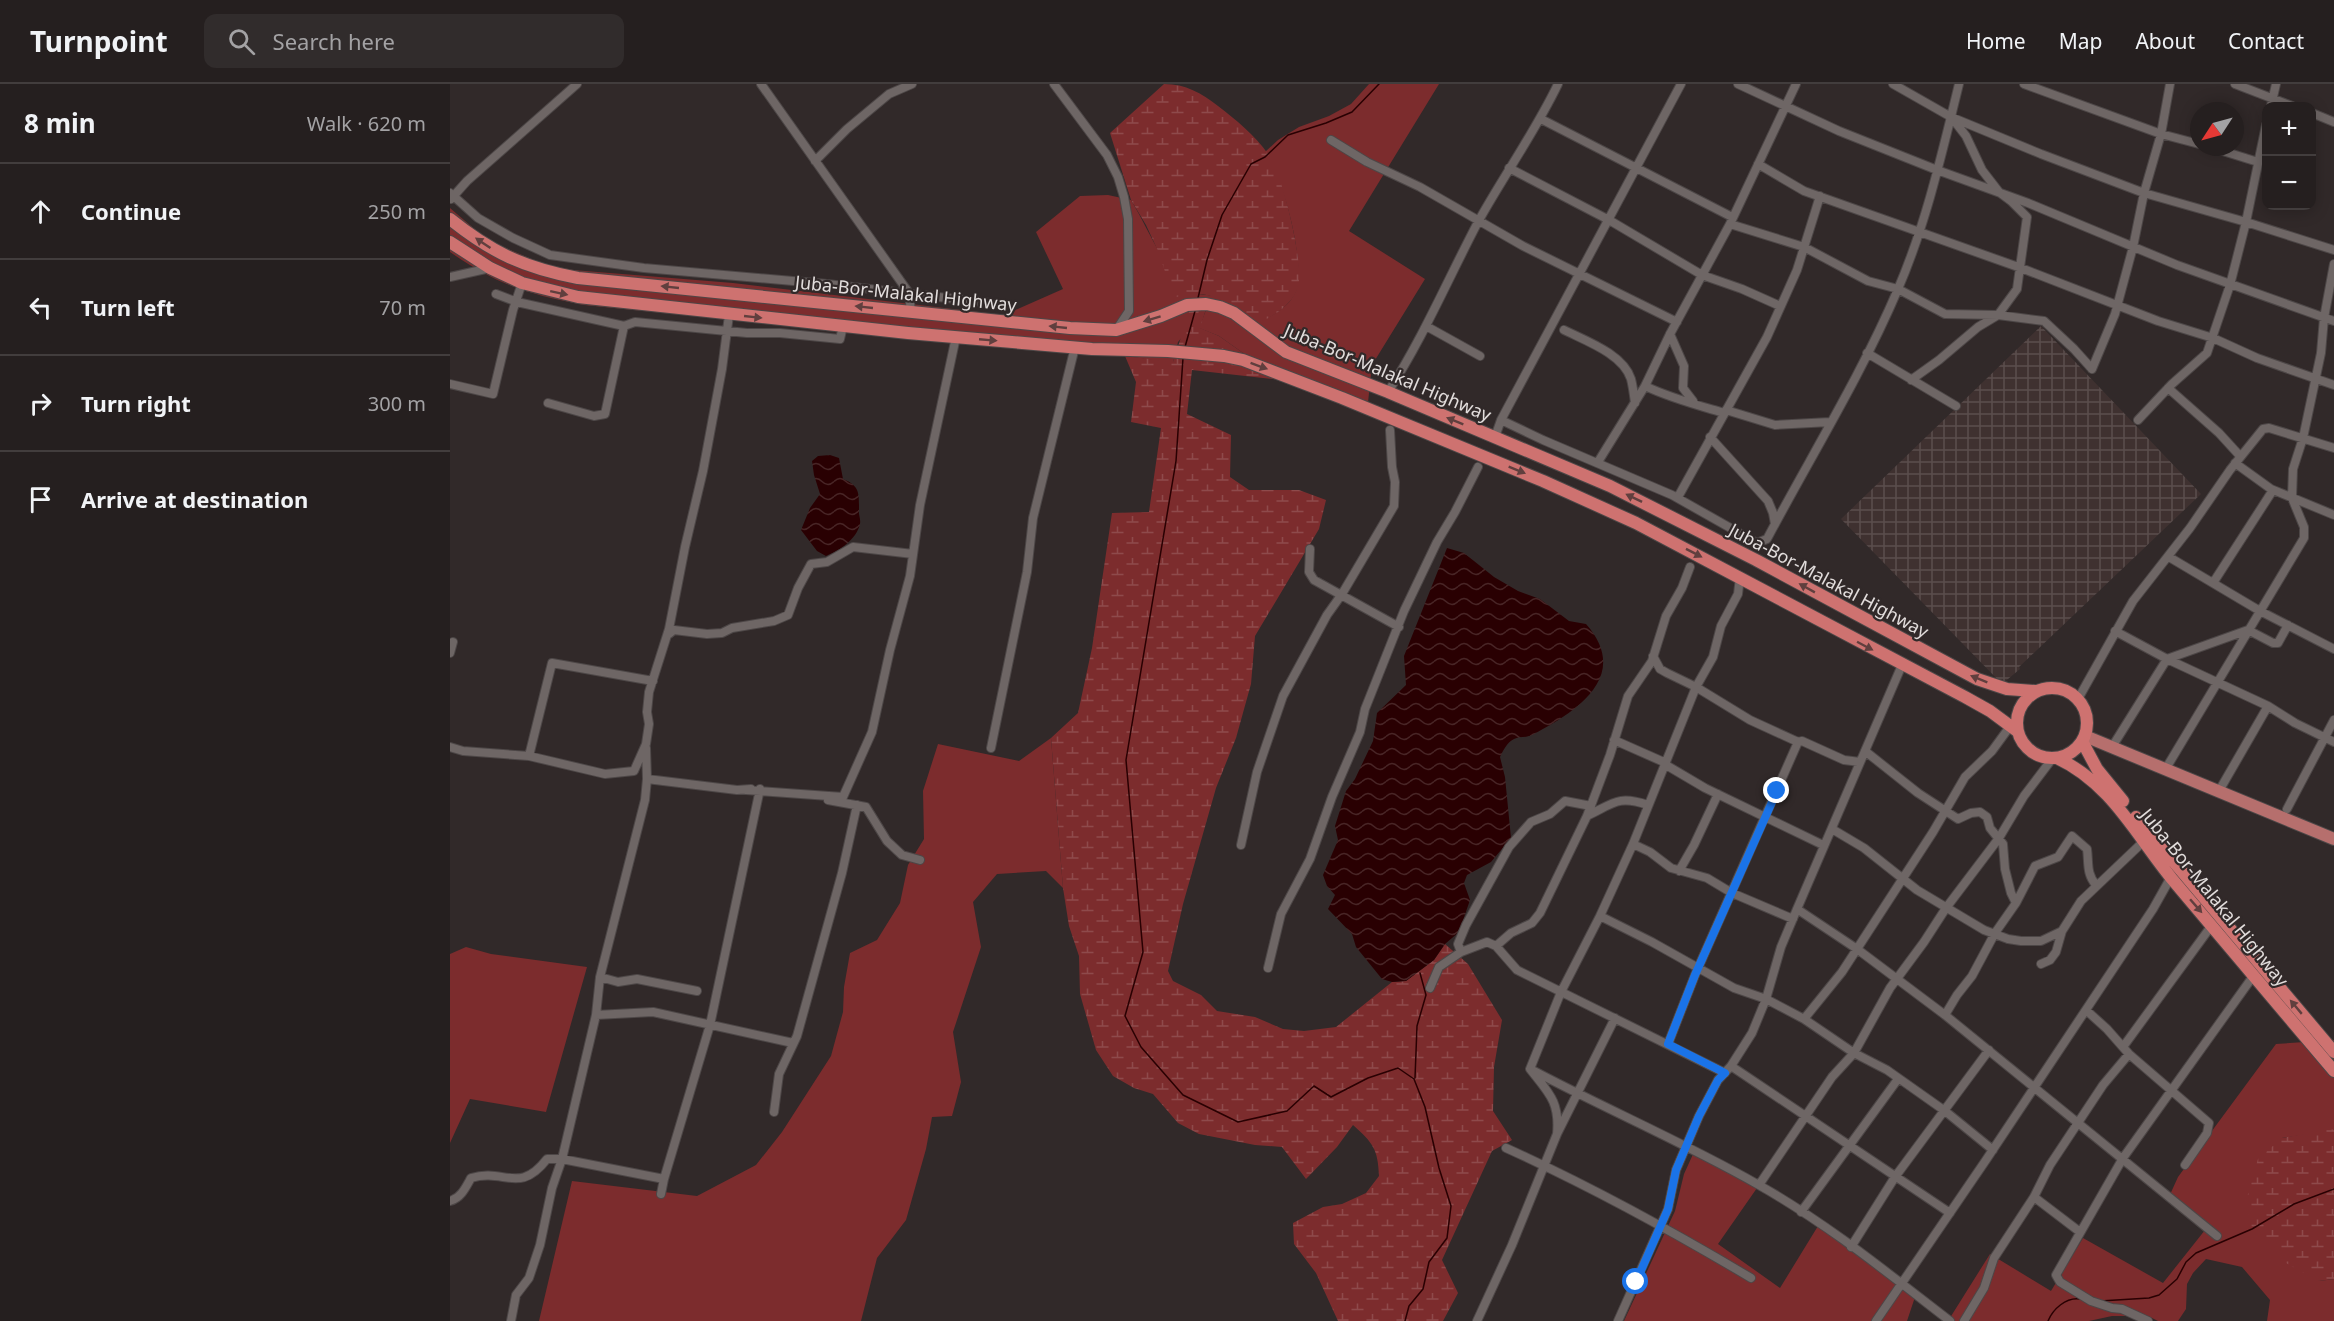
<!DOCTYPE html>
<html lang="en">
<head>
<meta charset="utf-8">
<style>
	:root { --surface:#251f1f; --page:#312c2c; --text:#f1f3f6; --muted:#a3a2a4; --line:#423d3d }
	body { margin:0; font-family:"Noto Sans",sans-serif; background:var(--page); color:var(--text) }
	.controls { position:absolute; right:18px; top:18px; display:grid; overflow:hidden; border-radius:12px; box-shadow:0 3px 15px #0003 }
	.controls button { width:54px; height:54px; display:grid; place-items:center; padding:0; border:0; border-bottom:2px solid var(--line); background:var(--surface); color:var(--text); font:30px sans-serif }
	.compass { position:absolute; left:1740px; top:18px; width:54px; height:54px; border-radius:50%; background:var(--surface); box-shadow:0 3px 15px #0003; rotate:234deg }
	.stop { position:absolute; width:18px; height:18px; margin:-14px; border:4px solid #1a73e8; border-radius:50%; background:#fff }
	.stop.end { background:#1a73e8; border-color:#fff; box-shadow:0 2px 6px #0008 }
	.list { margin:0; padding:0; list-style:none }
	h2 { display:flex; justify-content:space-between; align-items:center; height:78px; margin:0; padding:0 24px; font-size:26px }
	h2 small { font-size:20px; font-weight:400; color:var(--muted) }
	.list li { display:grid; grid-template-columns:39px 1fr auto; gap:18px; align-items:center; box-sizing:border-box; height:96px; padding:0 24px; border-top:2px solid var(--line) }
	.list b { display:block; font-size:22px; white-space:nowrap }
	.list em { font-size:20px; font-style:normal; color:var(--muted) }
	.icon { flex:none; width:33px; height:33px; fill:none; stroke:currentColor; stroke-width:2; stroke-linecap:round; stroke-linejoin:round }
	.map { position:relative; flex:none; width:1884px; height:1237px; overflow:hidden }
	header { display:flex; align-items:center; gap:36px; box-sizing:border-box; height:84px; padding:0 30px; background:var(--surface); border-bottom:2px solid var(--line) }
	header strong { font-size:28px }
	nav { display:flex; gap:33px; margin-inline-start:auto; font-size:21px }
	.search { width:420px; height:54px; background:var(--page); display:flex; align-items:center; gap:15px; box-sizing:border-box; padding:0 21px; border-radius:12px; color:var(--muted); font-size:22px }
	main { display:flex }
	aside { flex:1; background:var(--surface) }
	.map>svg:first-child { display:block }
	.industrial { fill:url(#industrial-grid) }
	.green { fill:#7c2c2d }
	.wetland { fill:url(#wetland-marsh) }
	.water { fill:url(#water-waves) }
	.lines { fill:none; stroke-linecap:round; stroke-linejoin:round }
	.stream { stroke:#290002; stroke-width:1.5 }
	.minor-casing { stroke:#4d4747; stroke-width:10 }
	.primary-casing { stroke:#4d4747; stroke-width:14 }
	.trunk-casing { stroke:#4d4747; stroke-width:14 }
	.minor { stroke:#6e6665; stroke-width:8 }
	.primary { stroke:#b66f6d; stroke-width:12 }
	.trunk { stroke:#ce7270; stroke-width:12 }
	.oneway { fill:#603f3e }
	.route { stroke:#1a73e8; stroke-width:8 }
	.labels { text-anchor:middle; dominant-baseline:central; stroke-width:4.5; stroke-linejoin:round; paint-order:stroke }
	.street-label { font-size:18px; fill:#e2dddc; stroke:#312929 }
</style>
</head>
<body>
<header>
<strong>Turnpoint</strong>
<div class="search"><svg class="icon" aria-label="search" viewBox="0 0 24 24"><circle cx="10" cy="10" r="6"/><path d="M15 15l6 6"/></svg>Search here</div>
<nav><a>Home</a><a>Map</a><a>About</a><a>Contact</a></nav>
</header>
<main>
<aside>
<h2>8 min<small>Walk · 620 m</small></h2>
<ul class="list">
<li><svg class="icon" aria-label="ahead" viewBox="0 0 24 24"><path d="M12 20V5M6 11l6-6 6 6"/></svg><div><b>Continue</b></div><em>250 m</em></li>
<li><svg class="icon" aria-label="left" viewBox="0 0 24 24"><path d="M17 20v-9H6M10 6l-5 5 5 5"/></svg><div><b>Turn left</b></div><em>70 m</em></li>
<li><svg class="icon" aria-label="right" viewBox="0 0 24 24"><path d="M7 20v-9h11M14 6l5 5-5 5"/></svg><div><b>Turn right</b></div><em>300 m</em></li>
<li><svg class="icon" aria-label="arrive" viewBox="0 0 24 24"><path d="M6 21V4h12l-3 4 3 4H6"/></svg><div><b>Arrive at destination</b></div></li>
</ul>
</aside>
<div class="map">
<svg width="1884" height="1237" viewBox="0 0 1884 1237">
	<defs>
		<pattern id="industrial-grid" width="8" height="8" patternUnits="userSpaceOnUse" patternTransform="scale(1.5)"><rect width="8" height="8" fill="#3f3130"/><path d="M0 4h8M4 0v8" fill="none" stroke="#5a4e4d"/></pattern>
		<pattern id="wetland-marsh" width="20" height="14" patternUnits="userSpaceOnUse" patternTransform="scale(1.5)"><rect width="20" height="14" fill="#7c2c2d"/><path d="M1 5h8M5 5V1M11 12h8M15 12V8" fill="none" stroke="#8e4a4b"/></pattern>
		<pattern id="water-waves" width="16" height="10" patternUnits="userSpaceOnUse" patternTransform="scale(1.5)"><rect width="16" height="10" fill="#290002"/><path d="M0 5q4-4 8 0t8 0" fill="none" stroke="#482526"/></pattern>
	</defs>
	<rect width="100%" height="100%" fill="#312929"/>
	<path class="industrial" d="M 1591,242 L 1751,410 L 1569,583 L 1570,585 L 1552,600 L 1391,435 Z"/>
	<path class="green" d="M 919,0 L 989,0 L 899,147 L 975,195 L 922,281 L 917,328 L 831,296 L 769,252 L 749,244 L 756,226 L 728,258 L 723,279 L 675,272 L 582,266 L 134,221 C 77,210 48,201 0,168 L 0,124 L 28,148 L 49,161 L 93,180 L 123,186 L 283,199 L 554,231 L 613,205 L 586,148 L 630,112 L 658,111 L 681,116 C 699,146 713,184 740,207 C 747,212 759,210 767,213 C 782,218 795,229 807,238 C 820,234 837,224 844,211 C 859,187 832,89 815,68 L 828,56 L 849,43 L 879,32 L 901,20 Z
		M 601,654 L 613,804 L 596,787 L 547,790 L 523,818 L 531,863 L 503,948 L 511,998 L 502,1032 L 482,1033 L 476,1065 L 456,1136 L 427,1174 L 411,1237 L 89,1237 L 122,1097 L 247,1112 L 306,1081 L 332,1048 L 381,972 L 393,928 L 394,903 L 400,869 L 427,856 L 450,819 L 458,781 L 474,755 L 473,707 L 488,660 L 569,677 Z
		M 16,863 L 41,870 L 137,883 L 96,1028 L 20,1015 L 0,1059 L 0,870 Z
		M 1884,956 L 1884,1046 L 1832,1054 L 1869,1197 L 1884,1195 L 1884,1237 L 1817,1237 L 1820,1216 L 1792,1183 L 1756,1175 L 1743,1189 L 1737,1200 L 1736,1225 L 1728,1237 L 1708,1237 L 1698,1232 L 1662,1232 L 1639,1237 L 1498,1237 L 1540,1170 L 1601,1207 L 1633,1154 L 1713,1199 L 1759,1141 L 1718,1115 L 1728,1093 L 1826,960 Z
		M 1244,1068 L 1307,1104 L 1268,1160 L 1330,1204 L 1368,1142 L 1446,1190 L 1467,1207 L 1457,1237 L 1174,1237 L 1225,1127 L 1234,1090 Z"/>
	<path class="wetland" d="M 714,0 C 736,0 751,9 768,22 C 786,36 805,51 818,70 C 832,92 843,141 847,167 C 849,182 852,199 844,212 C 835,225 821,234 807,239 C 781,219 759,203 726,213 L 720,203 L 709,169 L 696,141 L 681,116 L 660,49 Z
		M 740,225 L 756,225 L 750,244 L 769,252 L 831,296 L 742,286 L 737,330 L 781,351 L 780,393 L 799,406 L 849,406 L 876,416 L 869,445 L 805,552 L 801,600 L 786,654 L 766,704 L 733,820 L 718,887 L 723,897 L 751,911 L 767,927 L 805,933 L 833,945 L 854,947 L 886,943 L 942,898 L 956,897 L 984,876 L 995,860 L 1018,880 L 1052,936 L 1044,983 L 1043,1027 L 1062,1056 L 1042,1067 L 992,1176 L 1008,1209 L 993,1237 L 888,1237 L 866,1189 L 844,1160 L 843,1139 L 873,1123 L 892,1120 L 916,1109 L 929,1092 C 928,1065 923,1059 903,1041 L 887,1063 L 856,1095 L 832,1063 L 805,1061 L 749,1050 L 728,1039 L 703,1010 L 684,1004 L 663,992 L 646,966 L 630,910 L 629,872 L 619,842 L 613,804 L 601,654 L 628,629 L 642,564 L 662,429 L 699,428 L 711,344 L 681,338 L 686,298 L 675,272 L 723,278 Z
		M 1881,1045 L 1884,1046 L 1884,1195 L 1869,1197 L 1836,1179 L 1802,1145 L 1796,1117 L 1808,1075 L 1832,1054 Z"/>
	<path class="water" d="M 380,371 L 389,374 L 393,395 C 410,402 409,409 409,426 C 408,430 411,435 410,440 C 406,456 390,466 376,472 L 367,467 L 351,446 L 360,424 L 370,410 L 364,391 L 362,377 L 368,372 Z
		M 997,464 L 1014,469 L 1044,493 L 1068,507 L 1090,515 L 1119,537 L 1136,540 C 1182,592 1126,628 1082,651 C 1076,654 1069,652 1064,655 C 1057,658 1053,667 1050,673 L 1055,693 L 1061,754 L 1041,778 L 1017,791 L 1014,799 L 1020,816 L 1009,848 L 995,860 L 984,876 L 956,897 L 942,898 L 932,895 L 906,863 L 902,850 L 878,825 L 885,811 L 877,802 L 873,791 L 888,756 L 885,742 L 896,707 L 905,695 L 923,657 L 927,629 L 956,601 L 954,572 Z"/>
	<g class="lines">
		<path class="stream" d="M 748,214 L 757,176 L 772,131 L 801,80 L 815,73 L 838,51 L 876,39 L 902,28 L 929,0
			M 735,263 L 745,227
			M 733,274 L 726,377 L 676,676 L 693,868 L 675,932 L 691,963 L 733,1011 L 788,1038 L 837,1027 L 864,1002 L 881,1013 L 918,994 L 948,984 L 964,995 L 975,1023 L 989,1084 L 1001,1122 L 997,1154 L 979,1178 L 973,1205 L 959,1222 L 955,1237
			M 965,994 L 967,942 L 976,911 L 970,889
			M 1650,1217 L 1699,1214 L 1709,1211 L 1727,1195 L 1736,1178 L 1746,1169 L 1802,1145 L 1844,1120 L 1884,1105
			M 1598,1237 C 1603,1225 1616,1213 1630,1215"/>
		<g class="minor-casing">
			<path id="minor" d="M 311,0 L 459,209 L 461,228
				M 604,0 L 657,71 L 668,93 L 674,113 L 678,135 L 679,227 L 667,245
				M 1288,0 L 1389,47 L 1487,86 L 1578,119 L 1727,181 L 1884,237
				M 1443,0 L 1501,33 L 1591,70 L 1694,109 L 1796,138 L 1780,201 L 1757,269 L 1722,300 L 1688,336
				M 1574,0 L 1711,50 L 1749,60
				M 1785,0 L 1842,22
				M 1821,22 L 1826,0
				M 1862,29 L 1884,38
				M 1091,35 L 1282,133
				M 1816,41 L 1796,138 L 1884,166
				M 881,56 L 917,78 L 970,103 L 1073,162 L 1227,238
				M 1760,63 L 1808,78
				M 365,77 L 397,45 L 439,10 L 462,0
				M 1308,80 L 1354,107 L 1571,184 L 1708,237 L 1763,254 L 1807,274 L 1884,301
				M 1059,84 L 1159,136 L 1252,191 L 1292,205 L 1330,222
				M 0,109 L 28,134 L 63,154 L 100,171 L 194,184 L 377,200 L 540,219
				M 1,115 L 17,97 L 127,0
				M 1280,140 L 1354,163 L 1418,197 L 1448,205 L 1495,230 L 1548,231 L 1594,237 L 1624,265 L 1642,285
				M 0,193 L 40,184
				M 46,210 L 67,218 L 174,242 L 185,238 L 297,249 L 330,249 L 390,255 L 393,242
				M 976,242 L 1030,272
				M 1114,246 C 1136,257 1173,270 1181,295 C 1183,303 1184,311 1185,319
				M 1220,250 L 1234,282 L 1233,304 L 1243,317
				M 1417,269 L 1506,322
				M 1642,285 L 1665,230 L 1683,163 L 1694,109 L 1711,50 L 1720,0
				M 1461,296 L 1489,276 L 1528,243 L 1548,231 L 1567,205 L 1577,133 L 1561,117 L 1549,108 L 1532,86 L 1516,52 L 1502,34
				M 0,300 L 43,310 L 63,226 L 72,199
				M 1195,302 C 1220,314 1247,321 1274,329
				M 1718,304 L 1769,349 L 1790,372
				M 938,308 C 973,254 998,195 1028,138 C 1054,91 1085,48 1108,0
				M 98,319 L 144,332 L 155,330 L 174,242
				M 1276,326 L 1325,341 L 1380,338
				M 1051,336 L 1093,356 L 1222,411 L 1307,459 L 1317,455 C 1361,372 1411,292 1448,205 C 1476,140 1492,69 1509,0
				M 1045,353 L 1051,336 L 1231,0
				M 1260,353 L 1318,417 L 1323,429 L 1325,440
				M 1148,378 L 1195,302 L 1220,250 L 1280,140 L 1346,0
				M 1785,379 L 1821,405 L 1884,431
				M 1228,413 L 1317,253 L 1347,186 L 1370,112
				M 860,465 L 859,488 L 864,496 L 949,543
				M 1719,473 L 1810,527 L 1884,565
				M 1763,499 L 1823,406
				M 1665,547 L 1717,575 L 1818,622 L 1845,639 L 1884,658
				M 219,550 L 224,546 L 257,550 L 272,549 L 282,544 L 324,537 L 338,531 L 348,504 L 361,480 L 377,478 L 403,463 L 463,470
				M 0,569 L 3,558
				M 1203,572 L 1210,585 L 1217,589 L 1246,603 L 1300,636 L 1348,658
				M 1628,615 L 1683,517 L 1740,444 L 1780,386 L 1813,345 L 1819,344 L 1884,364
				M 1164,656 L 1216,679
				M 0,663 L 13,667 L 79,672 L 155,690 L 184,687 L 196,660 L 199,640 L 197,628 L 199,608 L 219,545 L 235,463 L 253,387 L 272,285 L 279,231
				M 1662,663 L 1717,575 L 1798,546 L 1823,559 L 1828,559 L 1838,541
				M 196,664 L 197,695 L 287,706 L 301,705
				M 541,664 L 577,488 L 583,434 L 625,263
				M 1415,667 L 1468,709 L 1508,735 L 1521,729 L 1530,728 L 1537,733 L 1540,744 L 1553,760 L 1555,785 L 1561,809 L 1566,819 L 1545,849 L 1522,892 L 1507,911 L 1495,931
				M 79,672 L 102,579 L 203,597
				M 1216,681 L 1255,704 L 1373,761
				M 1715,686 L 1854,454 L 1854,443 L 1842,414 L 1843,385 L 1853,354 L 1871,269 L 1874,234 L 1884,180
				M 296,706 L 393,713 L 422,648 L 440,566 L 460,492 L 470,421 L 506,253
				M 1769,707 L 1818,622
				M 378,716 L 416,723 L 437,757 L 452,771 L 470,776
				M 1837,725 L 1884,636
				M 1137,732 C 1164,719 1168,711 1198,721
				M 1382,745 L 1414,764 L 1467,806 L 1534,846 L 1558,855 L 1571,857 L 1591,857 L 1612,847
				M 1183,760 L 1200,768 L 1221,784 L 1257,794 L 1282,809 L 1343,835
				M 791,761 L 807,688 L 833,612 L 877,531 L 892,510 L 944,422 L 945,398 L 942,383 L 940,346
				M 1229,787 L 1244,761 L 1268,710
				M 1566,819 L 1585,782 L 1608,773 L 1622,752 L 1637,765 C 1639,779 1636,789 1646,801
				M 1347,825 L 1407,865 L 1495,931 L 1767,1152
				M 1150,832 L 1202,858 L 1284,904 L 1316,915 L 1354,935 L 1404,969 L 1437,986 L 1495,1027 L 1543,1066
				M 1046,862 L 1061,849 L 1082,839 L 1090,829 L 1137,732 L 1160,671 L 1178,612 L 1202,577 L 1216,532 L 1232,504 L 1240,483
				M 1011,868 L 1008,860 L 1016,841 L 1059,763 L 1081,738 L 1100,730 L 1115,717 L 1141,722
				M 1591,880 L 1600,876 L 1606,868 L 1612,847 L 1631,817 L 1694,757
				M 818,884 L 831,830 L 860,775 L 882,713 L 910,648 L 915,625 L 954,527 L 987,458 L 1005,428 L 1028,383
				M 150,893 L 168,898 L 187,895 L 247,907
				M 980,904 L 989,883 L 1011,868 L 1037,858 L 1046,862 L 1067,886 L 1275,989
				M 1636,926 L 1657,945 L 1679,970 L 1759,1039 L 1757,1049 L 1735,1081
				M 146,931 L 203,928 L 343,959
				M 1354,935 L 1392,888 L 1483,748 L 1515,693 L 1542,667 L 1561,641
				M 1218,960 L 1245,891 L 1348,658 L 1352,657 L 1394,676 L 1410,678
				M 1673,963 L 1762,841
				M 1281,982 L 1500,1129
				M 1084,987 C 1158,1026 1235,1059 1307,1100 C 1375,1138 1439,1190 1500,1237
				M 324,1028 L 329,990 L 347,952 L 392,789 L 407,721
				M 1107,1050 C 1110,1018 1099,1009 1080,985 L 1111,908 L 1150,832 L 1183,760 L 1246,603 L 1263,573 L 1271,542 L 1288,510 L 1290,493
				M 1056,1064 C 1140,1102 1222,1147 1301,1194
				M 1309,1101 L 1382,993 L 1404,969 L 1440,904 L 1474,858 L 1496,824 L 1549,754 L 1574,712 L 1602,675
				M 211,1110 L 214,1095
				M 1584,1113 L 1630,1148
				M 0,1117 C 11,1114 16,1103 21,1094 C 55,1084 69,1111 97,1075 L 112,1075 L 214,1095 L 260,941 L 310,705
				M 1351,1128 L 1448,995
				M 1401,1163 L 1445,1093 L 1539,966
				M 61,1237 L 66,1211 L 79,1194 L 90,1161 L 102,1104 L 112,1075 L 146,931 L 150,893 L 195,716 L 197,695
				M 1027,1237 L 1062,1161 L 1107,1050 L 1165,934
				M 1168,1237 L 1218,1125 L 1226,1086 L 1249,1032 L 1268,996 L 1281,982 L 1302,949 L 1316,915 L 1331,863 L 1347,825 L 1452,581
				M 1426,1237 L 1536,1076 L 1703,825 L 1721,793
				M 1514,1237 L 1534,1204 L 1544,1174 L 1584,1113 L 1600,1081 L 1653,1001 L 1679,970
				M 1698,1237 L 1672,1225 L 1662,1224 L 1641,1217 L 1610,1198 L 1606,1191 L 1673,1074 L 1804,891"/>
		</g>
		<g class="primary-casing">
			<path id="primary" d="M 1635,652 L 1884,755"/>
		</g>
		<g class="trunk-casing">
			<path id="trunk" d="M 0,135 C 42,169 75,184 128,194 L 620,244 L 666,246 L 711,232 L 737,221 L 756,220 L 770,223 L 784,229 L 836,268 L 938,308 L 1160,402 L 1306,476 L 1527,595 L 1557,605 L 1585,607
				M 0,158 L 40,184 L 72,199 L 128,213 L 458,249 L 642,265 L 718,267 L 774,272 L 793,276 L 892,314 L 1093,397 L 1186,439 L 1515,613 L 1540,627 L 1567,647
				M1567 639a35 35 0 1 1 70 0a35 35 0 1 1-70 0Z
				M 1632,657 L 1647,685 L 1673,717
				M 1607,674 C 1661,699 1686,751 1722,795 C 1776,859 1830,923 1884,987
				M 1686,733 L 1884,968"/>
		</g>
		<use href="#minor" class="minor"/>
		<use href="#primary" class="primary"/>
		<use href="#trunk" class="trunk"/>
	</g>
	<defs><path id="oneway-solid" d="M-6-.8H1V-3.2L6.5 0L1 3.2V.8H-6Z" transform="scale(1.5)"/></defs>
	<g class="oneway">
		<use href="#oneway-solid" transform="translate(33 159) rotate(-146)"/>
		<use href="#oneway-solid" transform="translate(220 203) rotate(-174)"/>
		<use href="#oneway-solid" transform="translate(109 209) rotate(12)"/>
		<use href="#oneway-solid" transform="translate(414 223) rotate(-174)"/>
		<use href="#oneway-solid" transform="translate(303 233) rotate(6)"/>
		<use href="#oneway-solid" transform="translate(702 235) rotate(163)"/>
		<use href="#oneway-solid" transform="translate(608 243) rotate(-174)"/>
		<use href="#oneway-solid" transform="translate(538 256) rotate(5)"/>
		<use href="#oneway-solid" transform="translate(809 282) rotate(20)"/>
		<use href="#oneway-solid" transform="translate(1005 337) rotate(-158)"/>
		<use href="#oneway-solid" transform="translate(1067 386) rotate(22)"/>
		<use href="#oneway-solid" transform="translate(1184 414) rotate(-154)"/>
		<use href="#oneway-solid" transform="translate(1244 469) rotate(27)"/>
		<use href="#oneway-solid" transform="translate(1357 504) rotate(-151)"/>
		<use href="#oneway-solid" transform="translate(1415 562) rotate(28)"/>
		<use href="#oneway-solid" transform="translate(1529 595) rotate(-158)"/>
		<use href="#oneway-solid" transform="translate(1746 822) rotate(49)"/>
		<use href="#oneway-solid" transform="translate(1846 923) rotate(-130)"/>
	</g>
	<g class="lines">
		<path class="route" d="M 1186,1198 L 1218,1125 L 1226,1086 L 1249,1032 L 1268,996 L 1275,989 L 1218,960 L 1245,891 L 1327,707"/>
	</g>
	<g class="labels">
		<g class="street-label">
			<text transform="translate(456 209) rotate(6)">Juba-Bor-Malakal Highway</text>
			<text transform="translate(938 288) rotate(23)">Juba-Bor-Malakal Highway</text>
			<text transform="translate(1379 496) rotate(28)">Juba-Bor-Malakal Highway</text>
			<text transform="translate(1765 813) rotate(51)">Juba-Bor-Malakal Highway</text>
		</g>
	</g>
</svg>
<div class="controls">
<button>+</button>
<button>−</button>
</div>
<svg class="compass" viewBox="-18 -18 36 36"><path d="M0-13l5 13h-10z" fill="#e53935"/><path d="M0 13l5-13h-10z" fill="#a3a2a4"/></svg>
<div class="stop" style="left:1186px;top:1198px"></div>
<div class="stop end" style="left:1327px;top:707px"></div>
</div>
</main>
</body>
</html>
